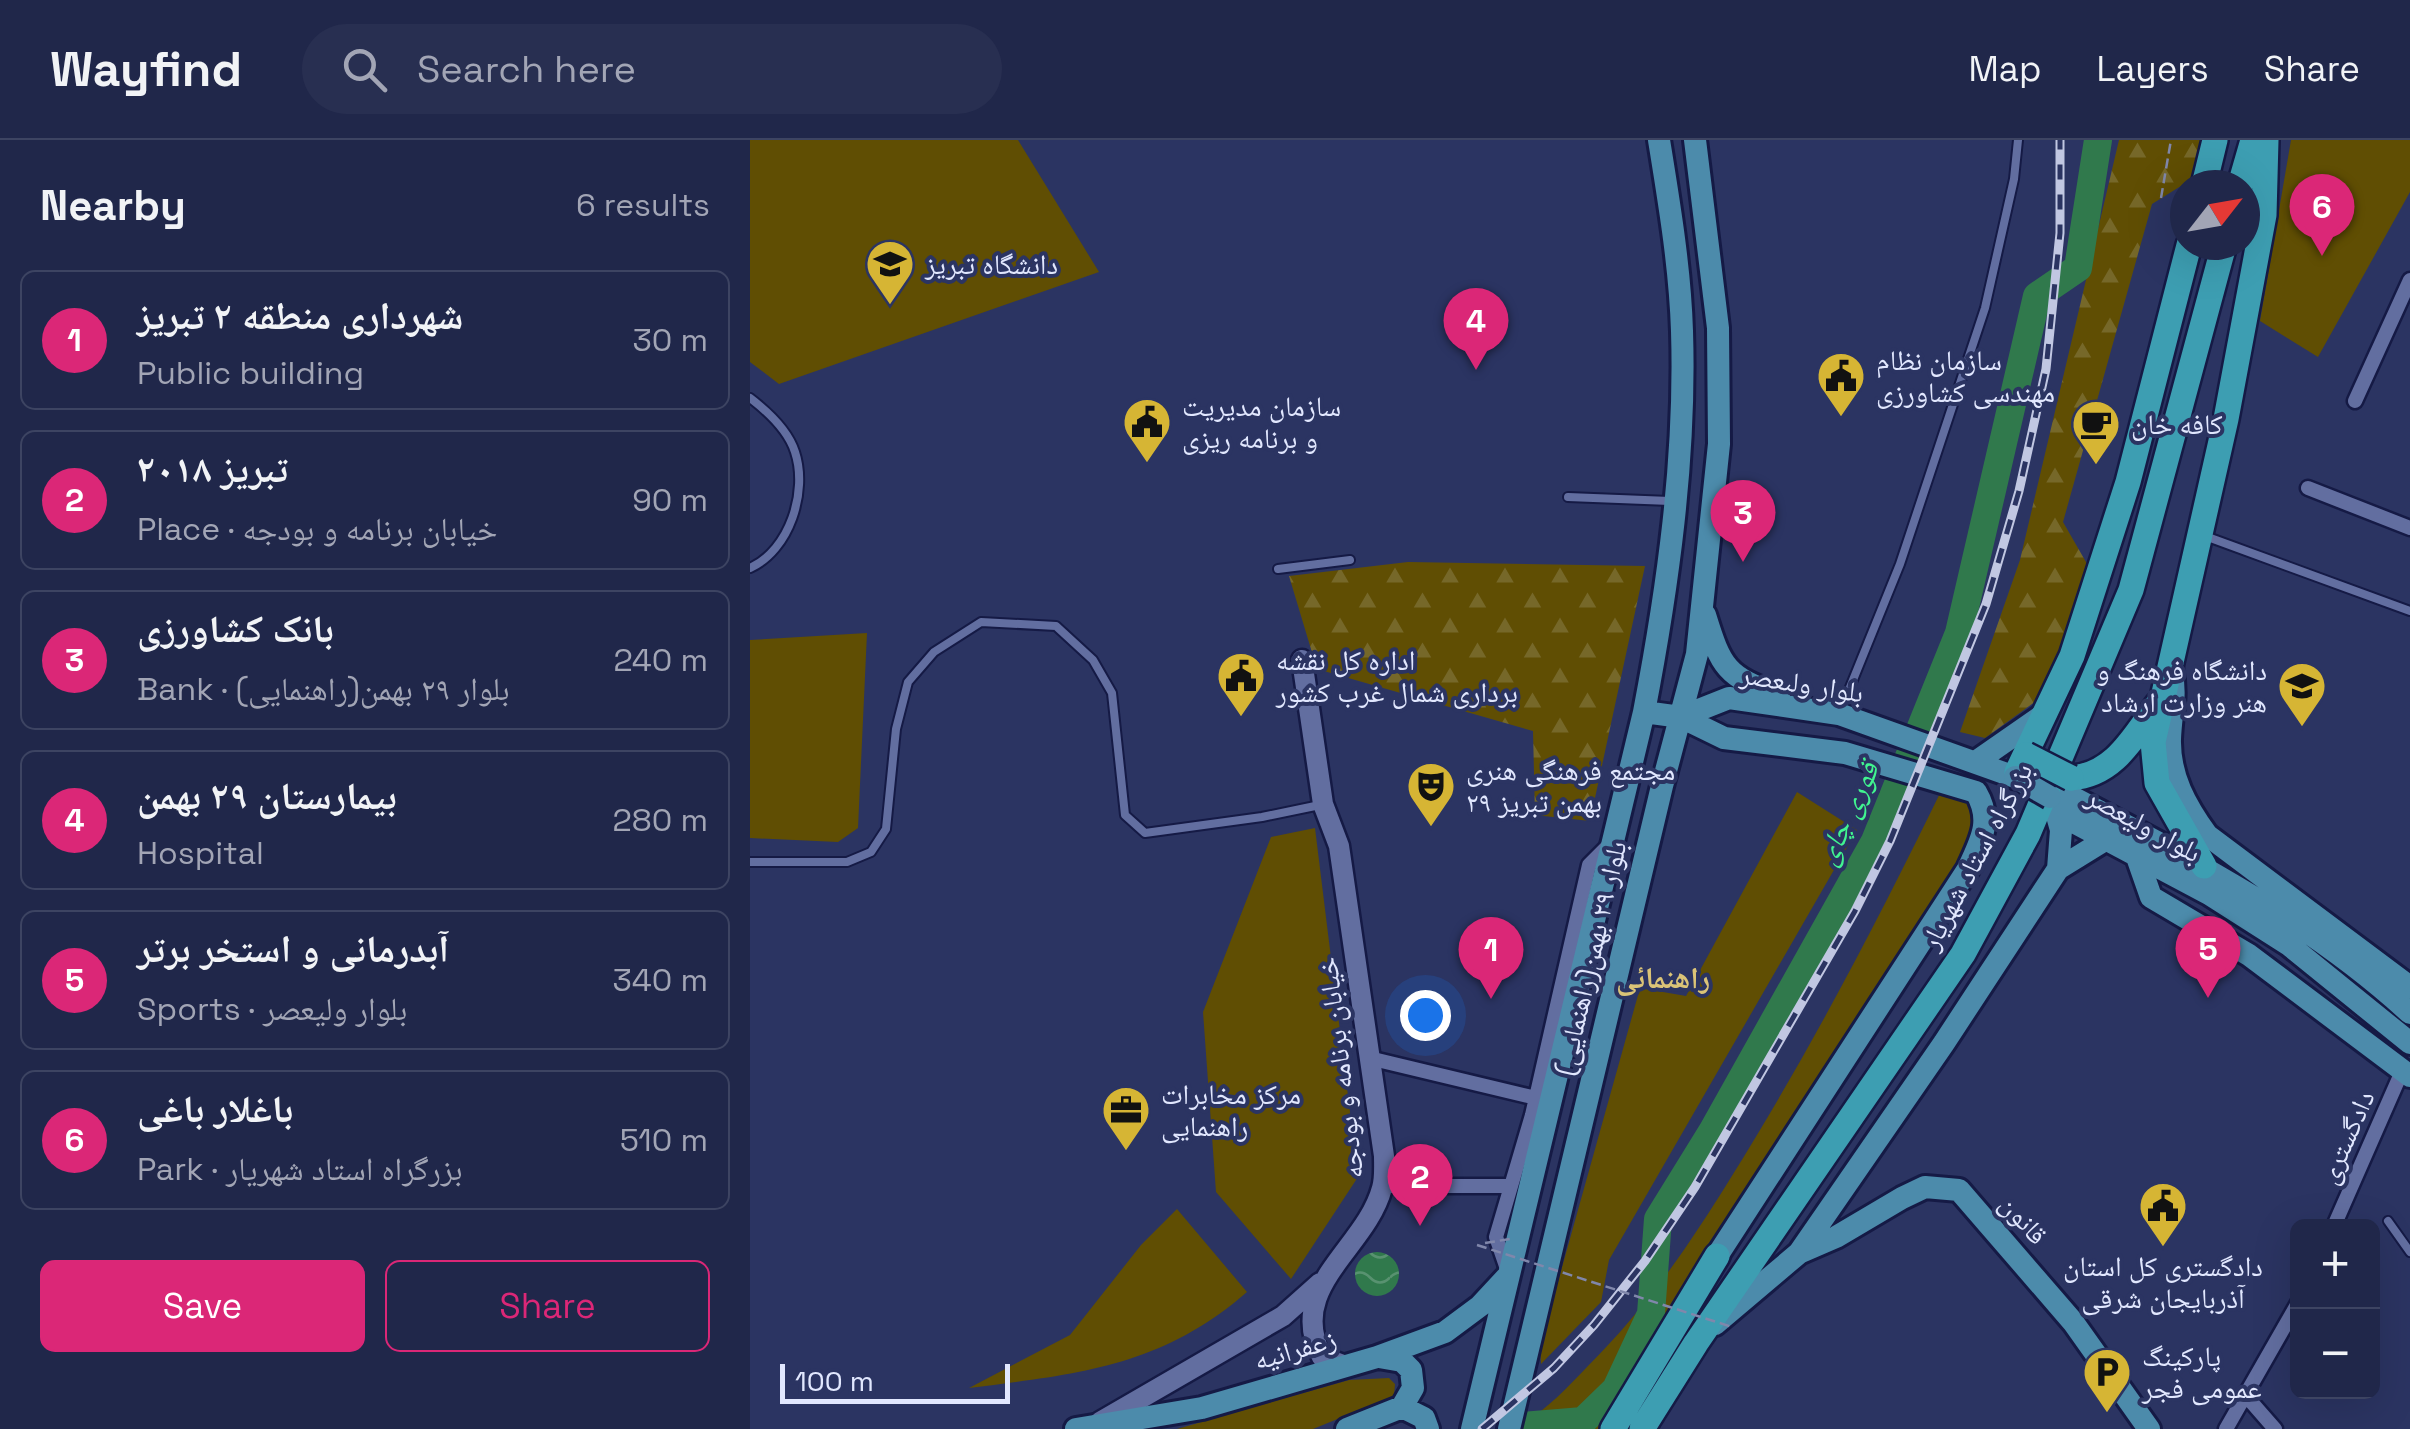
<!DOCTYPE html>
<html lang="en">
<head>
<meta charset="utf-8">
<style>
	:root { --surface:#20274a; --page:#282f51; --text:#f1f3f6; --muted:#a2a5b5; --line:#3d4462; --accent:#db2777 }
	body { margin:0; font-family:"Space Grotesk","Noto Naskh Arabic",sans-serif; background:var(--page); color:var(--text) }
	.controls { position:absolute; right:30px; bottom:30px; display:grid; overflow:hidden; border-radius:15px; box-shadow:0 10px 40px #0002 }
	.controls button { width:90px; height:90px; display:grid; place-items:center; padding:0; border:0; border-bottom:2px solid var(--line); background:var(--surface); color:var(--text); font:50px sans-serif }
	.compass { position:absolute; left:1420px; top:30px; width:90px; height:90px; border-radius:50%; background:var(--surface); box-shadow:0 10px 40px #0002; rotate:59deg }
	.scale { position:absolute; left:30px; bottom:25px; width:230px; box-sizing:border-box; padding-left:10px; border:5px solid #e1e7fe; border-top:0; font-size:28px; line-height:35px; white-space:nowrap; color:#e1e7fe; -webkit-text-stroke:8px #2b3462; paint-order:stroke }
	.you { position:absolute; left:675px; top:875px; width:35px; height:35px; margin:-25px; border:8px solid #fff; border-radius:50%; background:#1a73e8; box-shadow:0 0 0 15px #1a73e833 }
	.badge { display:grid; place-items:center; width:65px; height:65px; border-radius:50%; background:var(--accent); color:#fff; font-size:32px; font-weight:700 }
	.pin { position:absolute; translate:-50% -82px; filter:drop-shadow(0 2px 5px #0008) }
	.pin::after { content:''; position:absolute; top:52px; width:35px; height:30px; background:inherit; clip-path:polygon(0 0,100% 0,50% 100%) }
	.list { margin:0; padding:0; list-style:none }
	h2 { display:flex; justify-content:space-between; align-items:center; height:130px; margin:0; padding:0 40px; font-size:42px }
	h2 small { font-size:32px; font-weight:400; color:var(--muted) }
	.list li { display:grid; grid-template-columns:65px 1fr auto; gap:30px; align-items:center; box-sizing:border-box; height:140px; margin:0 20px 20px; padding:0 20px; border:2px solid var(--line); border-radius:15px }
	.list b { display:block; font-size:38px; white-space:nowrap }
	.list p { margin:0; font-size:32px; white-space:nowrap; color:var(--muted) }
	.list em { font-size:32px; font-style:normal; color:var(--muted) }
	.actions { display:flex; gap:20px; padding:30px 40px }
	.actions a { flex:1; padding:22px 0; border:2px solid var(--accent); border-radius:15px; text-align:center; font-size:35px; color:var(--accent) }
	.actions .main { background:var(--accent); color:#fff }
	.icon { flex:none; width:55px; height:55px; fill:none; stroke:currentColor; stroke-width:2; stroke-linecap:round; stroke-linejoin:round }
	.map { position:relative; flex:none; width:1660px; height:1289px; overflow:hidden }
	header { display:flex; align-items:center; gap:60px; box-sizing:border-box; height:140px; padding:0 50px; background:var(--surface); border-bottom:2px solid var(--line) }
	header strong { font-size:48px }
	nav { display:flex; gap:55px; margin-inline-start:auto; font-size:35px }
	.search { width:700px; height:90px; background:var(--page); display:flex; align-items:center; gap:25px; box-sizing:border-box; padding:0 35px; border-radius:55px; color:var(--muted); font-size:38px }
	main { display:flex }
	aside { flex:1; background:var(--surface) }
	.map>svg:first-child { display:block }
	.green { fill:#604e03 }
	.forest { fill:url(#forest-firs) }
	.water { fill:url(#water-waves) }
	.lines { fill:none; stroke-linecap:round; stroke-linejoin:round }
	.river { stroke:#30794c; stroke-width:28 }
	.lane-casing { stroke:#151a45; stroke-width:12 }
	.street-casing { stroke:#151a45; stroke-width:19 }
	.secondary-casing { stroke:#151a45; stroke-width:25 }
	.primary-casing { stroke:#151a45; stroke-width:28 }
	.highway-casing { stroke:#151a45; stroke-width:30 }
	.path { stroke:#8087ab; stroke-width:2.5; stroke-dasharray:10 5; stroke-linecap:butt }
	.lane { stroke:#626ea0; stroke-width:8 }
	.street { stroke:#626ea0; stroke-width:14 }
	.secondary { stroke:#626ea0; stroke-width:20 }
	.primary { stroke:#4c8bab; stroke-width:22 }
	.highway { stroke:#3d9eb2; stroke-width:25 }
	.rail-casing { stroke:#c1c7e2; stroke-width:9 }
	.rail { stroke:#2b3462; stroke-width:5; stroke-dasharray:15; stroke-linecap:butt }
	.primary-bridge-casing { stroke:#151a45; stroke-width:28; stroke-linecap:butt }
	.highway-bridge-casing { stroke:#151a45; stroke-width:30; stroke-linecap:butt }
	.path-bridge { stroke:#8087ab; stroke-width:2.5; stroke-dasharray:10 5; stroke-linecap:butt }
	.primary-bridge { stroke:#4c8bab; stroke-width:22 }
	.highway-bridge { stroke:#3d9eb2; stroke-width:25 }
	.labels { text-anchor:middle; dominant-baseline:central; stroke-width:8; stroke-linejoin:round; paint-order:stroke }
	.poi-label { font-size:28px; fill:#e1e7fe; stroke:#2b3462; text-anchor:start }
	.street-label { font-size:28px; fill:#e1e7fe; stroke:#2b3462 }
	.water-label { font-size:30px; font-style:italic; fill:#41f590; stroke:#2b3462 }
	.neighbourhood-label { font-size:30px; font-weight:bold; fill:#dbc477; stroke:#2b3462 }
</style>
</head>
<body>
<header>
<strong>Wayfind</strong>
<div class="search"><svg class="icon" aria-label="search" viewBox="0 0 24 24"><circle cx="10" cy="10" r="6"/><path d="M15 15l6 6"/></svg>Search here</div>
<nav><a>Map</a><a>Layers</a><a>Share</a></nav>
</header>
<main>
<aside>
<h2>Nearby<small>6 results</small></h2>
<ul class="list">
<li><span class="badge">1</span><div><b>شهرداری منطقه ۲ تبریز</b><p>Public building</p></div><em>30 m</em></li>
<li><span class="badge">2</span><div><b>تبریز ۲۰۱۸</b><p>Place · خیابان برنامه و بودجه</p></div><em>90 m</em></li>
<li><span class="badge">3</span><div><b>بانک کشاورزی</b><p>Bank · بلوار ٢٩ بهمن(راهنمایی)</p></div><em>240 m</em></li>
<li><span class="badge">4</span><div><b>بیمارستان ٢٩ بهمن</b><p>Hospital</p></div><em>280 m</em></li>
<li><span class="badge">5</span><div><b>آبدرمانی و استخر برتر</b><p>Sports · بلوار ولیعصر</p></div><em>340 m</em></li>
<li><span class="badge">6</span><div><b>باغلار باغی</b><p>Park · بزرگراه استاد شهریار</p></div><em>510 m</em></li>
</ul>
<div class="actions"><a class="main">Save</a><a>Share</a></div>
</aside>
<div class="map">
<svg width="1660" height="1289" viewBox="0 0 1660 1289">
	<defs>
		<pattern id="forest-firs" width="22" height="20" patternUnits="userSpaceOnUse" patternTransform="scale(2.5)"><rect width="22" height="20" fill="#604e03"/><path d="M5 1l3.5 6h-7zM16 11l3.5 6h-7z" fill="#766829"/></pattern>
		<pattern id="water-waves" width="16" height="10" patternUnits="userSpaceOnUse" patternTransform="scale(2.5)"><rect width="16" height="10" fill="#30794c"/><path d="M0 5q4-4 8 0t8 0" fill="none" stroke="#589270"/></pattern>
	</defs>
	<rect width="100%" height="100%" fill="#2b3462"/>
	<path class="green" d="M 0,0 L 268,0 L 349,132 L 29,244 L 0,222 Z
		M 1541,0 L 1660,0 L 1660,52 L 1568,217 L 1510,181 Z
		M 117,493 L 108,688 L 88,702 L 0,698 L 0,500 Z
		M 1195,643 L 1227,668 L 1218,713 L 858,1289 L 773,1289 L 774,1283 C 799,1267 817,1248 837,1227 C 896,1168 936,1110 980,1039 C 1060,911 1129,779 1195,643 Z
		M 1047,652 L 1107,690 L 859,1120 L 851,1162 L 791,1224 L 790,1206 L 890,848 L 936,856 Z
		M 565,688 L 608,1037 L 541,1139 L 466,1052 L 453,872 L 521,697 Z
		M 427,1069 L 497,1152 C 411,1227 328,1234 219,1248 L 320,1195 L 391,1105 Z
		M 639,1238 L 645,1244 L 644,1256 L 563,1289 L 427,1289 L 599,1240 Z"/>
	<path class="forest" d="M 1369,0 L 1454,0 L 1447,36 L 1402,64 L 1313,382 L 1340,429 L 1293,556 L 1235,598 L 1210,592 L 1270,420 Z
		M 658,422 L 895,426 L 840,681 L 785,675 L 783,591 L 567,529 L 539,436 Z"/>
	<path class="water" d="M605 1134a22 22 0 1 1 44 0a22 22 0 1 1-44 0Z"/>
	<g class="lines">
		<path class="river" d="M 770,1286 L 833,1281 L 866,1249 L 901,1174 L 908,1079 L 963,990 L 1125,701 L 1209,493 L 1287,156 L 1328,128 L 1348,0"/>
		<g class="lane-casing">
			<path id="lane" d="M 0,258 C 17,271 38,290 45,312 C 58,351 40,410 0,428
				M 818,357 L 920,361
				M 1455,396 L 1660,471
				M 528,429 L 600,420
				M 1090,572 L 1150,424 L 1235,168 L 1264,39 L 1268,0
				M 0,722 L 97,722 L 121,712 L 136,689 L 146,589 L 158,542 L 184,512 L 231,482 L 306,486 L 343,520 L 362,553 L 375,675 L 395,693 L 512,677 L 570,665
				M 1638,1081 L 1660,1112"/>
		</g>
		<g class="street-casing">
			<path id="street" d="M 1605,261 L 1660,140
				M 1558,348 L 1660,388
				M 619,918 L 786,958
				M 633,1046 L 761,1046
				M 1584,1086 L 1653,929
				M 757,1129 L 746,1097 L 782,975 L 839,725 L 861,703
				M 1497,1257 L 1525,1289
				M 1476,1289 L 1548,1163"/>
		</g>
		<g class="secondary-casing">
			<path id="secondary" d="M 552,520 L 573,664 L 589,706 L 634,1016 C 634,1026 635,1038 632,1048 C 616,1109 535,1147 572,1217 L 596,1226
				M 350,1282 L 533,1176 L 570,1143"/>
		</g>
		<g class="primary-casing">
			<path id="primary" d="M 955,475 C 971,527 976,537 1029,555
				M 1421,527 C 1427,557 1421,571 1420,599 C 1419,636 1436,666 1457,695 L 1660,847
				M 894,572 L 931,577 L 974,598 L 1095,613 L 1226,652 C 1243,681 1231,700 1218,729 L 967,1116
				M 931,577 L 979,558 L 1089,574 L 1265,637
				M 1227,621 L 1296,573
				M 1300,657 L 1316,678 L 1459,754 L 1539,805 L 1660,903
				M 1300,657 L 1324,658 C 1442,720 1561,782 1660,873
				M 1304,665 L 1311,690 L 1308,729
				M 1387,717 L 1401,757 L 1499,815 L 1660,936
				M 1049,1113 L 1086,1097 L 1152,1058 L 1175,1047 L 1209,1050 L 1323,1182 L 1399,1289
				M 965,1184 L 1049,1113 L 1194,903 L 1308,729 L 1355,700
				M 629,1217 L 652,1221 L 661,1230 L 663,1248 L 652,1267
				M 326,1289 L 452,1268 L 627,1217 L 695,1192 L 730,1166 L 756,1138
				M 597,1289 L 652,1267 L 674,1278 L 678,1289
				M 722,1289 L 894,572 C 918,447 936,318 932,191 C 930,127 919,62 909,0
				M 759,1289 L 912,646 L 947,514 L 969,304 L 968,188 L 945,0"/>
		</g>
		<g class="highway-casing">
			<path id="highway" d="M 1454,45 L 1465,0
				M 1490,45 L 1503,0
				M 1267,632 L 1322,516 L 1378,342 L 1439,105
				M 1321,638 C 1365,635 1384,596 1408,564
				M 1454,726 L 1407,643 L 1403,602 L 1476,279 L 1514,75 L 1516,0
				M 863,1289 L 967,1116
				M 892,1289 L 946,1203 L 1213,814 L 1278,694 L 1381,450 L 1474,105"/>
		</g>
		<path class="path" d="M 1411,58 L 1421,0"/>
		<use href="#lane" class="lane"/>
		<use href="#street" class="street"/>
		<use href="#secondary" class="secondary"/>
		<use href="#primary" class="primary"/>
		<use href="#highway" class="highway"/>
		<g class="rail-casing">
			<path id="rail" d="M 732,1289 L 804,1228 L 844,1185 L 895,1121 L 945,1047 L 1105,771 L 1140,701 L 1236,464 L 1269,351 L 1296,229 L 1310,93 L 1310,0"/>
		</g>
		<use href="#rail" class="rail"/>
		<g class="primary-bridge-casing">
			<path id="primary-bridge" d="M 1265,637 L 1300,657"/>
		</g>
		<g class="highway-bridge-casing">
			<path id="highway-bridge" d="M 1276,615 L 1321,638"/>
		</g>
		<path class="path-bridge" d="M 735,1103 L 760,1099
			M 727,1105 L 982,1187"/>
		<use href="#primary-bridge" class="primary-bridge"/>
		<use href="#highway-bridge" class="highway-bridge"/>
	</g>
	<defs>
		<g id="university-pin" transform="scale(2.5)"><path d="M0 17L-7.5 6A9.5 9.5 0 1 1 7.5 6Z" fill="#d6b534" stroke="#2b3462"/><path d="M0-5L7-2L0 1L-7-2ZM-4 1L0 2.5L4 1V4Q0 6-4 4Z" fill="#111"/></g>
		<g id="civic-pin" transform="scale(2.5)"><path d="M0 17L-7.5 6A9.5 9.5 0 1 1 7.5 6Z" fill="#d6b534" stroke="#2b3462"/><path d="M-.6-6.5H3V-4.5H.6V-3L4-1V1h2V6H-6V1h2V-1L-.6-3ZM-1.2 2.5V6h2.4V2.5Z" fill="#111"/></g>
		<g id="cafe-pin" transform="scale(2.5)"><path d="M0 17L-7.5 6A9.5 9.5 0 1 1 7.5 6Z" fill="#d6b534" stroke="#2b3462"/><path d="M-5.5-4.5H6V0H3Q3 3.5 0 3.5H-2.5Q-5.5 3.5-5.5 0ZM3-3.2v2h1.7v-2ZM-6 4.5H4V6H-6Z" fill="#111"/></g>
		<g id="theatre-pin" transform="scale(2.5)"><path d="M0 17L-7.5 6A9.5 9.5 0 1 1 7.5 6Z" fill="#d6b534" stroke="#2b3462"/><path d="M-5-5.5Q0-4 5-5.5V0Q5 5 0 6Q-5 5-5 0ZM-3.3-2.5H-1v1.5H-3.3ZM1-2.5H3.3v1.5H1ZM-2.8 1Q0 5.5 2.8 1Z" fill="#111"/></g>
		<g id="office-pin" transform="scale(2.5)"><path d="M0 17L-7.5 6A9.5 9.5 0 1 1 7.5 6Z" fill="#d6b534" stroke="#2b3462"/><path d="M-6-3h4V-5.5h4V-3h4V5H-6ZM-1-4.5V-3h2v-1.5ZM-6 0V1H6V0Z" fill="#111"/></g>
		<g id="parking-pin" transform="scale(2.5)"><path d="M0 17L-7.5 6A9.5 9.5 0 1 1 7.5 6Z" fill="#d6b534" stroke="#2b3462"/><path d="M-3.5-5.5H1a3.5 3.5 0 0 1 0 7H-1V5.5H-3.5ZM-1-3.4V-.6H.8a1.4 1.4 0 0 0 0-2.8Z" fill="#111"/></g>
	</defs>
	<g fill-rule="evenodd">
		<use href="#university-pin" x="140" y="124"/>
		<use href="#civic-pin" x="1091" y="236"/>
		<use href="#civic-pin" x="397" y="282"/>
		<use href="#cafe-pin" x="1346" y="284"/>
		<use href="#civic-pin" x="491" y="536"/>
		<use href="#university-pin" x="1552" y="546"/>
		<use href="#theatre-pin" x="681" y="646"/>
		<use href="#office-pin" x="376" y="970"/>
		<use href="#civic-pin" x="1413" y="1066"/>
		<use href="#parking-pin" x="1357" y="1232"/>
	</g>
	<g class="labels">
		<g class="poi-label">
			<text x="175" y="124">دانشگاه تبریز</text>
			<text x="1126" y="220">سازمان نظام<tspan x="1126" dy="32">مهندسی کشاورزی</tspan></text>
			<text x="432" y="266">سازمان مدیریت<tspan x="432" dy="32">و برنامه ریزی</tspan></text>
			<text x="1381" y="284">کافه خان</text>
			<text x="526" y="520">اداره کل نقشه<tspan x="526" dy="32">برداری شمال غرب کشور</tspan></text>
			<text x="1517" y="530" text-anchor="end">دانشگاه فرهنگ و<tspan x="1517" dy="32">هنر وزارت ارشاد</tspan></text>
			<text x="716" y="630">مجتمع فرهنگی هنری<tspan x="716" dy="32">۲۹ بهمن تبریز</tspan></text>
			<text x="411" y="954">مرکز مخابرات<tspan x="411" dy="32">راهنمایی</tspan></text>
			<text x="1413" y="1126" text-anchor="middle">دادگستری کل استان<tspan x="1413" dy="32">آذربایجان شرقی</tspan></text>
			<text x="1392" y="1216">پارکینگ<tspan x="1392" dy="32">عمومی فجر</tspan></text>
		</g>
		<g class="street-label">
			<text transform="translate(1052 543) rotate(9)">بلوار ولىعصر</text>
			<text transform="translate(1394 684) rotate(29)">بلوار ولیعصر</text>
			<text transform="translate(1226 716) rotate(-62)">بزرگراه استاد شهریار</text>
			<text transform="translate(840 818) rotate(-77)">بلوار ٢٩ بهمن(راهنمایی)</text>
			<text transform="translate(590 928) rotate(-97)">خیابان برنامه و بودجه</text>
			<text transform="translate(1596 997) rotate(-66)">دادگستری</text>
			<text transform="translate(1274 1079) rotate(49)">قانون</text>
			<text transform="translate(545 1209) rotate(-16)">زعفرانیه</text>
		</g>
		<g class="water-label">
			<text transform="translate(1097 673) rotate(-65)">قوری چای</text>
		</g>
		<g class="neighbourhood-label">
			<text x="913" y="837">راهنمائی</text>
		</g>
	</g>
</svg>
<div class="controls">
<button>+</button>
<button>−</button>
</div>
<svg class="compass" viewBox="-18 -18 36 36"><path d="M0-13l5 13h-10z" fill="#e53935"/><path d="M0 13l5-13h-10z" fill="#a2a5b5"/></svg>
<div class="scale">100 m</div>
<div class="you"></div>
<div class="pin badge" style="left:741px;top:859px">1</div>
<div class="pin badge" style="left:670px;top:1086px">2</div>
<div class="pin badge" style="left:993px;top:422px">3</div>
<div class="pin badge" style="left:726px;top:230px">4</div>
<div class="pin badge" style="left:1458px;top:858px">5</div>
<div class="pin badge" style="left:1572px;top:116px">6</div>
</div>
</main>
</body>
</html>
